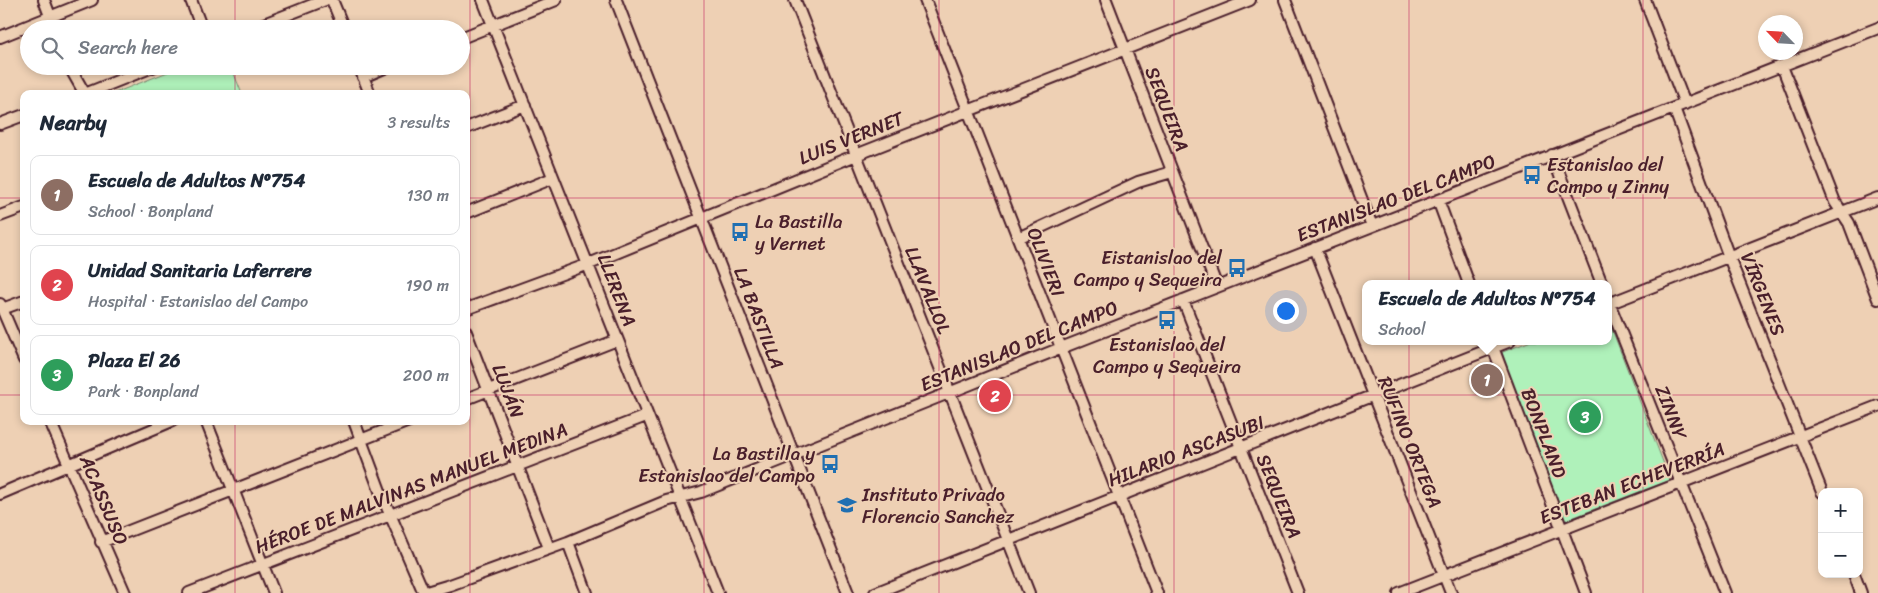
<!DOCTYPE html>
<html lang="en">
<head>
<meta charset="utf-8">
<style>
	:root { --surface:#fff; --page:#f2f2f3; --text:#1f2937; --muted:#747a83; --line:#e0e1e3; --accent:#0b8043 }
	body { margin:0; font-family:Sriracha,sans-serif; background:var(--page); color:var(--text) }
	.controls { position:absolute; right:15px; bottom:15px; display:grid; overflow:hidden; border-radius:10px; box-shadow:0 2px 8px #0003 }
	.controls button { width:45px; height:45px; display:grid; place-items:center; padding:0; border:0; border-bottom:1px solid var(--line); background:var(--surface); color:var(--text); font:25px sans-serif }
	.compass { position:absolute; left:1758px; top:15px; width:45px; height:45px; border-radius:50%; background:var(--surface); box-shadow:0 2px 8px #0003; rotate:295deg }
	.you { position:absolute; left:1285px; top:310px; width:18px; height:18px; margin:-12px; border:4px solid #fff; border-radius:50%; background:#1a73e8; box-shadow:0 0 0 8px #1a73e833 }
	.badge { display:grid; place-items:center; width:32px; height:32px; border-radius:50%; background:var(--accent); color:#fff; font-size:16px; font-weight:700 }
	.pin { position:absolute; translate:-50% -50%; border:2px solid #fff; box-shadow:0 1px 5px #0006 }
	.popup { position:absolute; left:1362px; top:280px; width:250px; height:65px; box-sizing:border-box; display:grid; place-content:center; border-radius:10px; background:var(--surface); filter:drop-shadow(0 1px 4px #0005); font-size:16px; white-space:nowrap; color:var(--muted) }
	.popup b { font-size:19px; color:var(--text) }
	.popup::after { content:''; position:absolute; left:50%; top:100%; margin-left:-10px; border:10px solid transparent; border-top-color:var(--surface) }
	.list { margin:0; padding:0; list-style:none }
	h2 { display:flex; justify-content:space-between; align-items:center; height:65px; margin:0; padding:0 20px; font-size:21px }
	h2 small { font-size:16px; font-weight:400; color:var(--muted) }
	.list li { display:grid; grid-template-columns:32px 1fr auto; gap:15px; align-items:center; box-sizing:border-box; height:80px; margin:0 10px 10px; padding:0 10px; border:1px solid var(--line); border-radius:10px }
	.list b { display:block; font-size:19px; white-space:nowrap }
	.list p { margin:0; font-size:16px; white-space:nowrap; color:var(--muted) }
	.list em { font-size:16px; font-style:normal; color:var(--muted) }
	.icon { flex:none; width:28px; height:28px; fill:none; stroke:currentColor; stroke-width:2; stroke-linecap:round; stroke-linejoin:round }
	.map { position:relative; flex:none; width:1878px; height:593px; overflow:hidden }
	.search { position:absolute; background:var(--surface); box-shadow:0 2px 8px #0003; left:20px; top:20px; width:450px; height:55px; display:flex; align-items:center; gap:12px; box-sizing:border-box; padding:0 18px; border-radius:28px; color:var(--muted); font-size:19px }
	.panel { position:absolute; background:var(--surface); box-shadow:0 2px 8px #0003; left:20px; top:90px; width:450px; height:335px; border-radius:10px }
	.map>svg:first-child { display:block }
	.built { fill:#ebc5b6 }
	.green { fill:#aff1ba; stroke:#7c8872 }
	.lines { fill:none; stroke-linecap:round; stroke-linejoin:round }
	.minor-casing { stroke:#4a1f2b; stroke-width:14 }
	.minor { stroke:#eed0b4; stroke-width:10 }
	.grid { fill:none; stroke:#c2185b; stroke-width:1; stroke-opacity:0.55 }
	.labels { text-anchor:middle; dominant-baseline:central; stroke-width:4; stroke-linejoin:round; paint-order:stroke }
	.street-label { font-size:19px; fill:#4a1f2b; stroke:#eed0b4 }
	.poi-label { font-size:19px; fill:#4a1f2b; stroke:#eed0b4; text-anchor:start }
</style>
</head>
<body>
<div class="map">
<svg width="1878" height="593" viewBox="0 0 1878 593">
	<rect width="100%" height="100%" fill="#eed0b4"/>
	<filter id="ink" filterUnits="userSpaceOnUse"><feTurbulence type="fractalNoise" baseFrequency=".02" numOctaves="2"/><feDisplacementMap in="SourceGraphic" scale="10" xChannelSelector="R" yChannelSelector="G"/><feConvolveMatrix kernelMatrix="1 2 1 2 8 2 1 2 1" color-interpolation-filters="sRGB"/></filter>
	<g filter="url(#ink)">
		<path class="built" d="M 1000,386 L 1005,400 L 990,406 L 985,392 Z"/>
		<path class="green" d="M 183,66 L 231,66 L 242,94 L 112,94 Z
			M 1608,319 L 1670,480 L 1564,521 L 1500,353 L 1531,341 L 1608,341 Z"/>
		<g class="lines">
			<g class="minor-casing">
				<path id="minor" d="M 44,0 L 55,29
					M 191,0 L 202,29
					M 332,0 L 344,29
					M 483,0 L 718,593
					M 616,0 L 848,593
					M 795,0 L 1029,593
					M 925,0 L 1157,593
					M 1106,0 L 1217,287
					M 1285,0 L 1372,226
					M 1645,0 L 1685,104
					M 251,29 L 325,0
					M 0,37 L 92,0
					M 461,38 L 556,0
					M 69,66 L 85,94
					M 359,66 L 370,94
					M 1782,66 L 1835,202 L 1849,223 L 1878,299
					M 363,77 L 389,66
					M 85,94 L 155,66
					M 1674,108 L 1729,257 L 1822,492
					M 0,124 L 24,115
					M 466,128 L 525,105
					M 1552,155 L 1602,284
					M 1438,200 L 1469,284
					M 466,213 L 553,178
					M 0,216 L 24,207
					M 1018,238 L 1138,182 L 1172,172
					M 1315,248 L 1451,593
					M 1183,300 L 1298,593
					M 1608,300 L 1725,593
					M 0,304 L 24,360
					M 1608,304 L 1878,198
					M 2,309 L 24,301
					M 466,309 L 589,264 L 856,155 L 1250,0
					M 466,332 L 549,548
					M 1491,342 L 1586,593
					M 466,399 L 617,340
					M 50,421 L 125,593
					M 206,421 L 274,593
					M 354,421 L 380,491 L 424,593
					M 0,494 L 172,421
					M 101,542 L 409,421
					M 568,542 L 587,593
					M 1854,574 L 1861,593
					M 189,593 L 646,416
					M 423,593 L 450,585 L 568,542 L 666,501 L 701,492 L 1061,348 L 1878,28
					M 875,593 L 1510,341
					M 1399,593 L 1878,406"/>
			</g>
			<use href="#minor" class="minor"/>
		</g>
	</g>
	<path class="grid" d="M 235,0 L 235,29M 470,0 L 470,593M 704,0 L 704,593M 939,0 L 939,593M 1174,0 L 1174,593M 1409,0 L 1409,593M 1643,0 L 1643,593M 235,66 L 235,94M 0,198 L 24,198M 466,198 L 1878,198M 0,395 L 24,395M 466,395 L 1878,395M 235,421 L 235,593"/>
	<defs>
		<g id="bus-bare" transform="scale(1.5)"><path d="M-5-6H5V4H4V6H2V4H-2V6H-4V4H-5ZM-3.5-4V0h7V-4ZM-3.5 1.2v1.5H-2V1.2ZM2 1.2v1.5H3.5V1.2Z" fill="#1f6fb2" stroke="#eed0b4" stroke-width="2.5" paint-order="stroke"/></g>
		<g id="school-bare" transform="scale(1.5)"><path d="M0-5L7-2L0 1L-7-2ZM-4 1L0 2.5L4 1V4Q0 6-4 4Z" fill="#1f6fb2" stroke="#eed0b4" stroke-width="2.5" paint-order="stroke"/></g>
	</defs>
	<g fill-rule="evenodd">
		<use href="#bus-bare" x="1532" y="175"/>
		<use href="#bus-bare" x="740" y="232"/>
		<use href="#bus-bare" x="1237" y="268"/>
		<use href="#bus-bare" x="1167" y="320"/>
		<use href="#bus-bare" x="830" y="464"/>
		<use href="#school-bare" x="847" y="505"/>
	</g>
	<g class="labels">
		<g class="street-label">
			<text transform="translate(1167 109) rotate(69)">SEQUEIRA</text>
			<text transform="translate(851 138) rotate(-22)">LUIS VERNET</text>
			<text transform="translate(1396 198) rotate(-21)">ESTANISLAO DEL CAMPO</text>
			<text transform="translate(1046 262) rotate(69)">OLIVIERI</text>
			<text transform="translate(617 290) rotate(69)">LLERENA</text>
			<text transform="translate(928 290) rotate(68)">LLAVALLOL</text>
			<text transform="translate(1763 294) rotate(68)">VÍRGENES</text>
			<text transform="translate(759 318) rotate(69)">LA BASTILLA</text>
			<text transform="translate(1019 346) rotate(-22)">ESTANISLAO DEL CAMPO</text>
			<text transform="translate(508 391) rotate(69)">LUJÁN</text>
			<text transform="translate(1671 412) rotate(69)">ZINNY</text>
			<text transform="translate(1544 433) rotate(69)">BONPLAND</text>
			<text transform="translate(1410 442) rotate(68)">RUFINO ORTEGA</text>
			<text transform="translate(1186 451) rotate(-21)">HILARIO ASCASUBI</text>
			<text transform="translate(1632 483) rotate(-21)">ESTEBAN ECHEVERRÍA</text>
			<text transform="translate(411 488) rotate(-21)">HÉROE DE MALVINAS MANUEL MEDINA</text>
			<text transform="translate(1279 496) rotate(68)">SEQUEIRA</text>
			<text transform="translate(104 500) rotate(67)">ACASSUSO</text>
		</g>
		<g class="poi-label">
			<text x="1547" y="164">Estanislao del<tspan x="1547" dy="22">Campo y Zinny</tspan></text>
			<text x="755" y="221">La Bastilla<tspan x="755" dy="22">y Vernet</tspan></text>
			<text x="1222" y="257" text-anchor="end">Eistanislao del<tspan x="1222" dy="22">Campo y Sequeira</tspan></text>
			<text x="1167" y="344" text-anchor="middle">Estanislao del<tspan x="1167" dy="22">Campo y Sequeira</tspan></text>
			<text x="815" y="453" text-anchor="end">La Bastilla y<tspan x="815" dy="22">Estanislao del Campo</tspan></text>
			<text x="862" y="494">Instituto Privado<tspan x="862" dy="22">Florencio Sanchez</tspan></text>
		</g>
	</g>
</svg>
<div class="controls">
<button>+</button>
<button>−</button>
</div>
<svg class="compass" viewBox="-18 -18 36 36"><path d="M0-13l5 13h-10z" fill="#e53935"/><path d="M0 13l5-13h-10z" fill="#747a83"/></svg>
<div class="you"></div>
<div class="pin badge" style="left:1487px;top:380px;background:#8d6e63">1</div>
<div class="popup"><b>Escuela de Adultos Nº754</b>School</div>
<div class="pin badge" style="left:995px;top:396px;background:#e0444e">2</div>
<div class="pin badge" style="left:1585px;top:417px;background:#2e9e5b">3</div>
<div class="search"><svg class="icon" aria-label="search" viewBox="0 0 24 24"><circle cx="10" cy="10" r="6"/><path d="M15 15l6 6"/></svg>Search here</div>
<section class="panel">
<h2>Nearby<small>3 results</small></h2>
<ul class="list">
<li><span class="badge" style="background:#8d6e63">1</span><div><b>Escuela de Adultos Nº754</b><p>School · Bonpland</p></div><em>130 m</em></li>
<li><span class="badge" style="background:#e0444e">2</span><div><b>Unidad Sanitaria Laferrere</b><p>Hospital · Estanislao del Campo</p></div><em>190 m</em></li>
<li><span class="badge" style="background:#2e9e5b">3</span><div><b>Plaza El 26</b><p>Park · Bonpland</p></div><em>200 m</em></li>
</ul>
</section>
</div>
</body>
</html>
